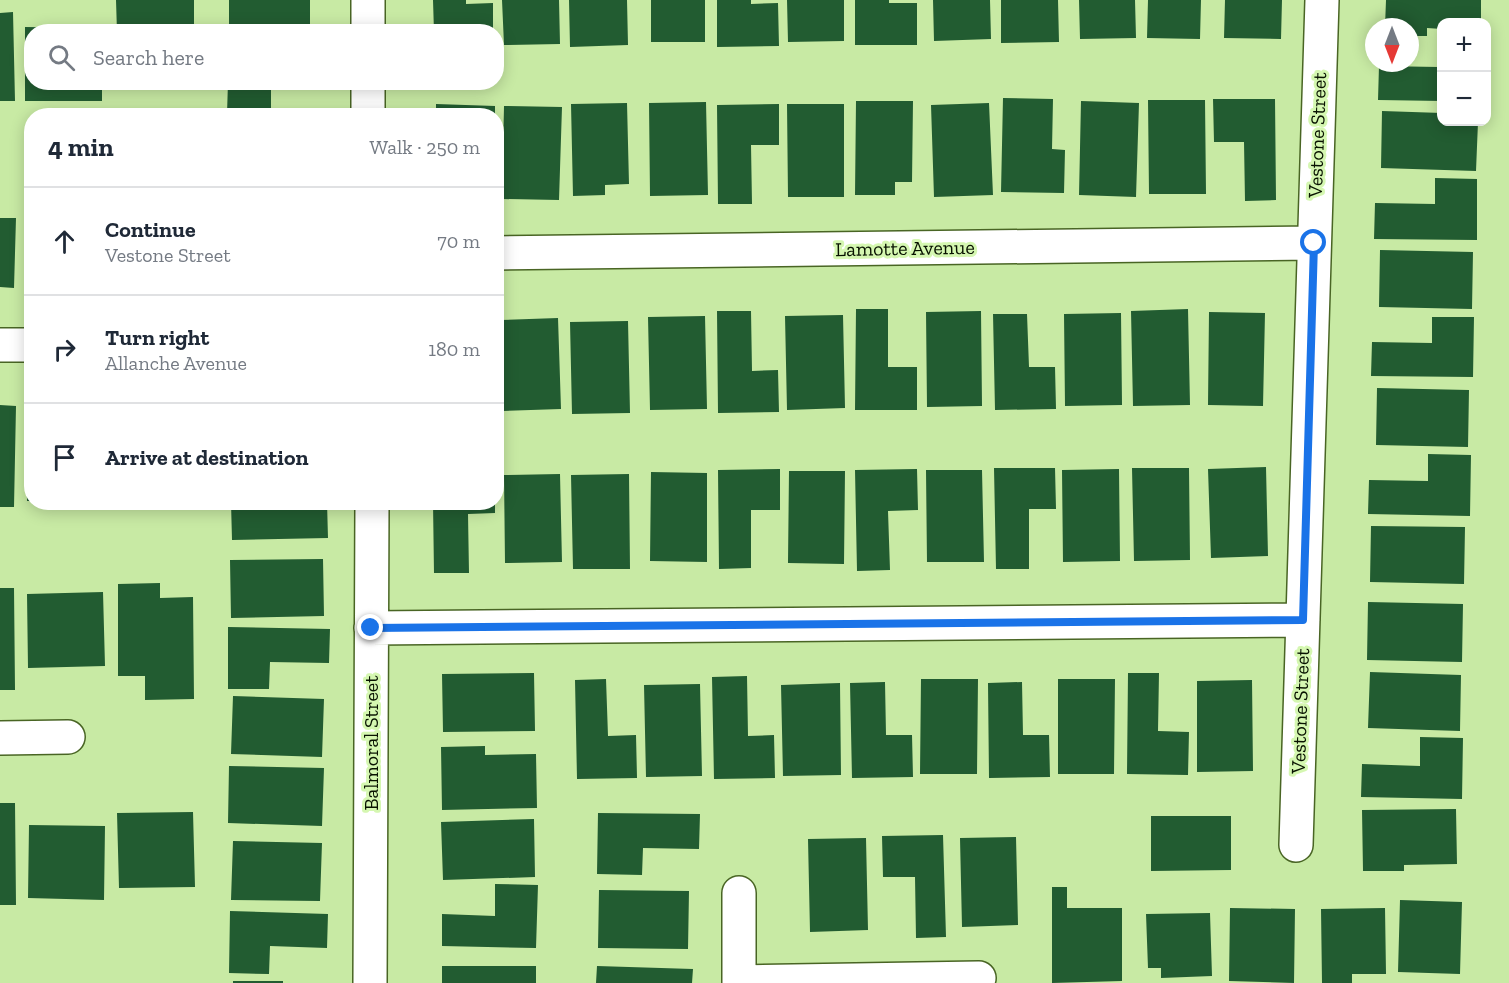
<!DOCTYPE html>
<html lang="en">
<head>
<meta charset="utf-8">
<style>
	:root { --surface:#fff; --page:#f2f2f3; --text:#1f2937; --muted:#747a83; --line:#e0e1e3 }
	body { margin:0; font-family:"Zilla Slab",serif; background:var(--page); color:var(--text) }
	.controls { position:absolute; right:18px; top:18px; display:grid; overflow:hidden; border-radius:12px; box-shadow:0 3px 15px #0003 }
	.controls button { width:54px; height:54px; display:grid; place-items:center; padding:0; border:0; border-bottom:2px solid var(--line); background:var(--surface); color:var(--text); font:30px sans-serif }
	.compass { position:absolute; left:1365px; top:18px; width:54px; height:54px; border-radius:50%; background:var(--surface); box-shadow:0 3px 15px #0003; rotate:180deg }
	.stop { position:absolute; width:18px; height:18px; margin:-14px; border:4px solid #1a73e8; border-radius:50%; background:#fff }
	.stop.end { background:#1a73e8; border-color:#fff; box-shadow:0 2px 6px #0008 }
	.list { margin:0; padding:0; list-style:none }
	h2 { display:flex; justify-content:space-between; align-items:center; height:78px; margin:0; padding:0 24px; font-size:26px }
	h2 small { font-size:20px; font-weight:400; color:var(--muted) }
	.list li { display:grid; grid-template-columns:39px 1fr auto; gap:18px; align-items:center; box-sizing:border-box; height:108px; padding:0 24px; border-top:2px solid var(--line) }
	.list b { display:block; font-size:22px; white-space:nowrap }
	.list p { margin:0; font-size:20px; white-space:nowrap; color:var(--muted) }
	.list em { font-size:20px; font-style:normal; color:var(--muted) }
	.icon { flex:none; width:33px; height:33px; fill:none; stroke:currentColor; stroke-width:2; stroke-linecap:round; stroke-linejoin:round }
	.map { position:relative; flex:none; width:1509px; height:983px; overflow:hidden }
	.search { position:absolute; background:var(--surface); box-shadow:0 3px 15px #0003; left:24px; top:24px; width:480px; height:66px; display:flex; align-items:center; gap:15px; box-sizing:border-box; padding:0 21px; border-radius:24px; color:var(--muted); font-size:22px }
	.panel { position:absolute; background:var(--surface); box-shadow:0 3px 15px #0003; left:24px; top:108px; width:480px; height:402px; border-radius:24px }
	.map>svg:first-child { display:block }
	.building { fill:#225c31 }
	.lines { fill:none; stroke-linecap:round; stroke-linejoin:round }
	.street-casing { stroke:#496524; stroke-width:36 }
	.street { stroke:#fff; stroke-width:33 }
	.route { stroke:#1a73e8; stroke-width:8 }
	.labels { text-anchor:middle; dominant-baseline:central; stroke-width:6; stroke-linejoin:round; paint-order:stroke }
	.street-label { font-size:20px; fill:#081200; stroke:#d5f7b1 }
</style>
</head>
<body>
<div class="map">
<svg width="1509" height="983" viewBox="0 0 1509 983">
	<rect width="100%" height="100%" fill="#c8eaa4"/>
	<path class="building" d="M 116,0 L 194,0 L 194,32 L 117,32 Z
		M 229,0 L 310,0 L 310,32 L 229,32 Z
		M 433,0 L 466,0 L 466,4 L 493,3 L 493,32 L 434,32 Z
		M 502,0 L 559,0 L 560,44 L 504,45 Z
		M 569,0 L 627,0 L 628,45 L 570,47 Z
		M 651,0 L 705,0 L 705,42 L 651,42 Z
		M 717,0 L 751,0 L 751,4 L 778,3 L 779,46 L 717,47 Z
		M 787,0 L 844,0 L 844,41 L 788,42 Z
		M 855,0 L 889,0 L 889,3 L 917,3 L 917,45 L 855,45 Z
		M 933,0 L 990,0 L 991,39 L 934,41 Z
		M 1001,0 L 1058,0 L 1059,42 L 1001,43 Z
		M 1079,0 L 1135,0 L 1136,38 L 1080,39 Z
		M 1148,0 L 1201,0 L 1200,39 L 1147,38 Z
		M 1225,0 L 1282,0 L 1281,39 L 1224,38 Z
		M 1386,0 L 1481,0 L 1481,22 L 1442,22 L 1442,29 L 1427,28 L 1427,36 L 1410,36 L 1410,27 L 1385,27 Z
		M 13,12 L 15,101 L 0,101 L 0,13 Z
		M 25,27 L 103,28 L 103,32 L 32,32 L 32,82 L 102,82 L 102,101 L 25,101 Z
		M 1439,61 L 1442,61 L 1442,101 L 1378,100 L 1379,66 L 1439,67 Z
		M 228,82 L 271,82 L 271,114 L 227,114 Z
		M 1003,98 L 1053,99 L 1052,149 L 1065,150 L 1064,193 L 1001,192 Z
		M 1213,99 L 1275,99 L 1276,200 L 1245,201 L 1244,142 L 1214,142 Z
		M 1148,100 L 1205,100 L 1206,194 L 1149,194 Z
		M 856,101 L 913,101 L 912,182 L 895,182 L 895,195 L 855,195 Z
		M 1081,101 L 1139,103 L 1136,197 L 1079,195 Z
		M 706,102 L 708,195 L 650,196 L 649,103 Z
		M 627,103 L 629,184 L 605,185 L 605,195 L 573,196 L 571,104 Z
		M 989,103 L 993,195 L 934,197 L 931,105 Z
		M 436,104 L 495,106 L 495,116 L 436,116 Z
		M 779,104 L 779,145 L 751,145 L 752,204 L 718,204 L 717,105 Z
		M 787,104 L 844,104 L 844,197 L 788,197 Z
		M 504,106 L 562,107 L 559,200 L 502,199 Z
		M 1382,111 L 1442,113 L 1442,122 L 1478,122 L 1476,171 L 1381,168 Z
		M 25,173 L 32,173 L 32,266 L 28,266 Z
		M 1435,178 L 1477,179 L 1477,240 L 1374,239 L 1375,203 L 1435,204 Z
		M 0,218 L 16,218 L 14,288 L 0,287 Z
		M 1380,250 L 1473,252 L 1472,309 L 1379,307 Z
		M 856,309 L 888,309 L 888,367 L 917,367 L 917,410 L 855,410 Z
		M 1188,309 L 1190,405 L 1133,406 L 1131,311 Z
		M 717,311 L 751,311 L 752,371 L 778,370 L 779,412 L 718,413 Z
		M 981,311 L 982,406 L 927,407 L 926,312 Z
		M 1209,312 L 1265,313 L 1263,406 L 1208,405 Z
		M 1121,313 L 1122,405 L 1065,406 L 1064,314 Z
		M 993,314 L 1027,314 L 1029,367 L 1055,367 L 1056,409 L 995,410 Z
		M 843,315 L 845,408 L 787,410 L 785,316 Z
		M 705,316 L 707,409 L 650,410 L 648,317 Z
		M 1432,317 L 1474,317 L 1473,377 L 1371,376 L 1372,342 L 1432,343 Z
		M 558,318 L 561,409 L 503,411 L 501,320 Z
		M 628,321 L 630,413 L 572,414 L 570,322 Z
		M 1377,388 L 1469,390 L 1468,447 L 1376,445 Z
		M 0,405 L 16,406 L 14,507 L 0,507 Z
		M 26,426 L 32,426 L 32,501 L 27,501 Z
		M 1428,454 L 1471,455 L 1470,516 L 1368,514 L 1369,480 L 1428,481 Z
		M 1266,467 L 1268,556 L 1211,558 L 1208,469 Z
		M 994,468 L 1055,468 L 1056,509 L 1029,509 L 1029,569 L 996,569 Z
		M 1132,468 L 1189,468 L 1190,560 L 1134,561 Z
		M 780,469 L 780,510 L 751,510 L 751,568 L 719,569 L 718,470 Z
		M 917,469 L 918,510 L 888,511 L 890,570 L 857,571 L 855,470 Z
		M 1119,469 L 1120,561 L 1063,562 L 1062,470 Z
		M 926,470 L 982,470 L 984,562 L 927,562 Z
		M 789,471 L 845,471 L 844,564 L 788,563 Z
		M 651,472 L 707,473 L 707,562 L 650,561 Z
		M 560,474 L 562,562 L 505,563 L 504,475 Z
		M 629,474 L 630,569 L 573,569 L 571,475 Z
		M 231,502 L 327,502 L 328,538 L 232,540 Z
		M 433,502 L 495,502 L 495,513 L 468,514 L 469,573 L 434,573 Z
		M 1371,526 L 1465,527 L 1464,584 L 1370,582 Z
		M 323,559 L 324,616 L 231,618 L 230,560 Z
		M 160,583 L 160,598 L 193,597 L 194,699 L 145,700 L 145,676 L 118,676 L 118,584 Z
		M 0,588 L 14,588 L 15,690 L 0,690 Z
		M 103,592 L 105,666 L 28,668 L 27,594 Z
		M 1368,602 L 1463,604 L 1462,662 L 1367,660 Z
		M 228,627 L 330,629 L 329,663 L 270,662 L 269,689 L 228,689 Z
		M 1370,672 L 1461,675 L 1460,731 L 1368,728 Z
		M 534,673 L 535,731 L 443,732 L 442,674 Z
		M 1128,673 L 1159,673 L 1158,731 L 1189,732 L 1188,775 L 1127,774 Z
		M 747,676 L 748,736 L 774,735 L 775,778 L 714,779 L 712,677 Z
		M 606,679 L 608,736 L 636,735 L 637,778 L 577,779 L 575,680 Z
		M 921,679 L 978,679 L 977,774 L 920,774 Z
		M 1058,679 L 1115,679 L 1114,774 L 1058,774 Z
		M 1252,680 L 1253,771 L 1197,772 L 1197,681 Z
		M 885,682 L 886,735 L 912,735 L 913,777 L 852,778 L 850,683 Z
		M 1022,682 L 1023,735 L 1049,735 L 1050,777 L 989,778 L 988,683 Z
		M 840,683 L 841,775 L 783,776 L 781,685 Z
		M 700,684 L 702,776 L 646,777 L 644,685 Z
		M 233,696 L 324,699 L 322,757 L 231,754 Z
		M 1420,737 L 1463,738 L 1462,799 L 1361,797 L 1362,764 L 1420,766 Z
		M 485,746 L 485,755 L 536,754 L 537,808 L 442,810 L 441,747 Z
		M 229,766 L 324,768 L 322,826 L 228,823 Z
		M 0,803 L 15,803 L 16,905 L 0,905 Z
		M 1456,809 L 1457,864 L 1404,865 L 1404,871 L 1363,871 L 1362,810 Z
		M 193,812 L 195,887 L 119,888 L 117,813 Z
		M 598,813 L 700,814 L 699,849 L 643,848 L 642,875 L 597,874 Z
		M 1151,816 L 1231,816 L 1231,870 L 1151,871 Z
		M 534,819 L 535,877 L 443,880 L 441,822 Z
		M 29,825 L 105,826 L 104,900 L 28,898 Z
		M 943,835 L 946,937 L 916,938 L 915,877 L 883,877 L 882,836 Z
		M 1016,837 L 1018,925 L 962,927 L 960,838 Z
		M 866,838 L 868,930 L 810,932 L 808,839 Z
		M 233,841 L 322,843 L 320,901 L 231,900 Z
		M 495,884 L 538,885 L 536,948 L 442,946 L 442,914 L 495,916 Z
		M 1052,887 L 1067,887 L 1067,908 L 1122,908 L 1122,981 L 1052,983 Z
		M 599,890 L 689,891 L 688,949 L 598,948 Z
		M 1400,900 L 1462,902 L 1460,974 L 1398,972 Z
		M 1230,908 L 1295,909 L 1294,983 L 1229,981 Z
		M 1385,908 L 1386,974 L 1352,974 L 1352,983 L 1322,983 L 1321,909 Z
		M 230,911 L 328,914 L 327,948 L 270,946 L 269,974 L 229,973 Z
		M 1210,913 L 1212,976 L 1161,978 L 1161,968 L 1148,968 L 1146,914 Z
		M 442,966 L 536,966 L 536,983 L 442,983 Z
		M 597,966 L 693,969 L 692,983 L 596,983 Z
		M 233,981 L 283,981 L 283,983 L 233,983 Z"/>
	<g class="lines">
		<g class="street-casing">
			<path id="street" d="M 368,0 L 368,32
				M 368,82 L 368,116
				M 496,253 L 1314,243
				M 0,345 L 32,345
				M 371,628 L 1303,620
				M 0,738 L 68,737
				M 1296,845 L 1322,0
				M 739,893 L 739,983
				M 739,982 L 979,978
				M 370,983 L 372,503"/>
		</g>
		<use href="#street" class="street"/>
	</g>
	<g class="lines">
		<path class="route" d="M 371,628 L 1303,620 L 1314,243"/>
	</g>
	<g class="labels">
		<g class="street-label">
			<text transform="translate(1317 135) rotate(-88)">Vestone Street</text>
			<text transform="translate(905 248) rotate(-1)">Lamotte Avenue</text>
			<text transform="translate(1300 711) rotate(-88)">Vestone Street</text>
			<text transform="translate(371 743) rotate(-90)">Balmoral Street</text>
		</g>
	</g>
</svg>
<div class="controls">
<button>+</button>
<button>−</button>
</div>
<svg class="compass" viewBox="-18 -18 36 36"><path d="M0-13l5 13h-10z" fill="#e53935"/><path d="M0 13l5-13h-10z" fill="#747a83"/></svg>
<div class="stop" style="left:1314px;top:243px"></div>
<div class="stop end" style="left:371px;top:628px"></div>
<div class="search"><svg class="icon" aria-label="search" viewBox="0 0 24 24"><circle cx="10" cy="10" r="6"/><path d="M15 15l6 6"/></svg>Search here</div>
<section class="panel">
<h2>4 min<small>Walk · 250 m</small></h2>
<ul class="list">
<li><svg class="icon" aria-label="ahead" viewBox="0 0 24 24"><path d="M12 20V5M6 11l6-6 6 6"/></svg><div><b>Continue</b><p>Vestone Street</p></div><em>70 m</em></li>
<li><svg class="icon" aria-label="right" viewBox="0 0 24 24"><path d="M7 20v-9h11M14 6l5 5-5 5"/></svg><div><b>Turn right</b><p>Allanche Avenue</p></div><em>180 m</em></li>
<li><svg class="icon" aria-label="arrive" viewBox="0 0 24 24"><path d="M6 21V4h12l-3 4 3 4H6"/></svg><div><b>Arrive at destination</b></div></li>
</ul>
</section>
</div>
</body>
</html>
